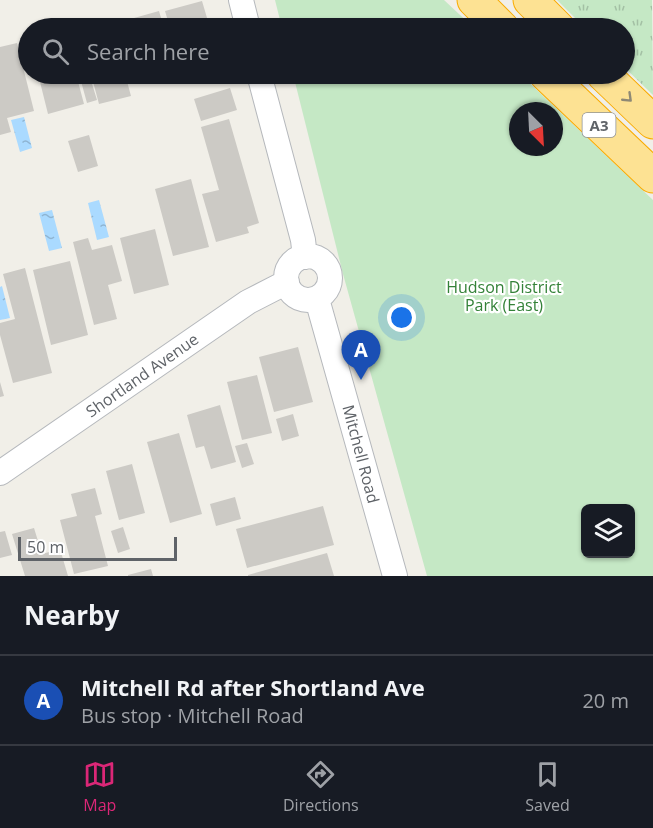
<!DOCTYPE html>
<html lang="en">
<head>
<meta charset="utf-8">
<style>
	:root { --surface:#171b24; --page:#242831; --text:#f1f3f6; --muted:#9ea1a6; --line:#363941; --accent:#db2777 }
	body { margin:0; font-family:"Open Sans",sans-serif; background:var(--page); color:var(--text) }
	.controls { position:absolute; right:18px; bottom:18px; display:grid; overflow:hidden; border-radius:9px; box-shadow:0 2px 4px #0004 }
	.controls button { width:54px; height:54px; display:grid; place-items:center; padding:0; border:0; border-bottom:2px solid var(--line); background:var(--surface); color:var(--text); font:30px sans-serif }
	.compass { position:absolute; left:509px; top:102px; width:54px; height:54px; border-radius:50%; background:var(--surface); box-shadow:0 2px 4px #0004; rotate:156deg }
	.scale { position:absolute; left:18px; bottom:15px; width:159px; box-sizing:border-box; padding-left:6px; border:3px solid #5f6368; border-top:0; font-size:16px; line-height:21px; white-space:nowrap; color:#5f6368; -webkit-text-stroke:4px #fff; paint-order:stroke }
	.you { position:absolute; left:402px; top:318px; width:21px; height:21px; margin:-15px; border:4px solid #fff; border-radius:50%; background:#1a73e8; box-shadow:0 0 0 9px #1a73e833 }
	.badge { display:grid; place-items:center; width:39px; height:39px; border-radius:50%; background:var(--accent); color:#fff; font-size:20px; font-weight:700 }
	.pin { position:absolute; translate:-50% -50px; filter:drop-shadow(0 2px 3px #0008) }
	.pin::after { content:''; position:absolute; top:32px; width:21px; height:18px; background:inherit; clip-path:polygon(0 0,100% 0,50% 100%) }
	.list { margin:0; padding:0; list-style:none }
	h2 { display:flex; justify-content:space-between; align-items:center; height:78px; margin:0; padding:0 24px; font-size:26px }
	h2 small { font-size:20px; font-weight:400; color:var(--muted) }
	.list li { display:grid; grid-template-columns:39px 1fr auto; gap:18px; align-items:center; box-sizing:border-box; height:90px; padding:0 24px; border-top:2px solid var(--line) }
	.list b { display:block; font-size:22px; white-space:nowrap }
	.list p { margin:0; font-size:20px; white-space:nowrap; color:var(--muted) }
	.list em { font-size:20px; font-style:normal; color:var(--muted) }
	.icon { flex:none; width:33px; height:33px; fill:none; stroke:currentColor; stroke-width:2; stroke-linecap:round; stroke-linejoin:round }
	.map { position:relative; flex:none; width:653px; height:576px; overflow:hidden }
	.search { position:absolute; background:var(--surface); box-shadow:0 2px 4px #0004; left:18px; right:18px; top:18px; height:66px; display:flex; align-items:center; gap:15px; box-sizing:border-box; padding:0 21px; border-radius:33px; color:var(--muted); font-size:22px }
	.sheet { height:168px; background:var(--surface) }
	nav { display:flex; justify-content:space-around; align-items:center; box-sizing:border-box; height:84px; border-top:2px solid var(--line); background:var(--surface); font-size:16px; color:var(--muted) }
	nav a { display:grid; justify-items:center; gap:3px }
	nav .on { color:var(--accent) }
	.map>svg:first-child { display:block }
	.grass { fill:url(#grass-tufts) }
	.green { fill:#c5e8c5; fill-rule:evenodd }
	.water { fill:url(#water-ripples) }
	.building { fill:#cccac5 }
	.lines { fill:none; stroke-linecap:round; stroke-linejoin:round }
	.minor-casing { stroke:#b5b8bc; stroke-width:26 }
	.highway-casing { stroke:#f9ab00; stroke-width:35 }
	.minor { stroke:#fff; stroke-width:24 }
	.highway { stroke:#fde293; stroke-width:33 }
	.oneway { stroke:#8e8975 }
	.labels { text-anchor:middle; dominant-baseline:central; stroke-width:4.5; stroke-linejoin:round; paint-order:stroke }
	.shield { fill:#fff; stroke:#8f9295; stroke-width:1.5 }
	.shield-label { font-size:15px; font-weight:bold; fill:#5f6368 }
	.park-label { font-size:16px; fill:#348238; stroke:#fff }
	.street-label { font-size:16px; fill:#5f6368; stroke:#fff }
</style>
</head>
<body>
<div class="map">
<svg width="653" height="576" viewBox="0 0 653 576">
	<defs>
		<pattern id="grass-tufts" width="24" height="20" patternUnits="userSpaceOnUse" patternTransform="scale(1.5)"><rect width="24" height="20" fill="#c5e8c5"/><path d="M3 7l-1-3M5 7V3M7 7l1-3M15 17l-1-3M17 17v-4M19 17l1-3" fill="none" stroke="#a3c0a4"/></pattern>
		<pattern id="water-ripples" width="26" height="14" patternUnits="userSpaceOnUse" patternTransform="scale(1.5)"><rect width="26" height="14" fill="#aadaff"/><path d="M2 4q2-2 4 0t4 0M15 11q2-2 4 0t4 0" fill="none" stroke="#8eb4d2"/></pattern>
	</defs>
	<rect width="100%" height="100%" fill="#f1efe8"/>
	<path class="grass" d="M 557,0 L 652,0 L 653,95 L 625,68 L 624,28 L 585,28 Z"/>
	<path class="green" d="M 275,0 L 444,0 L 474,28 L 282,28 Z
		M 293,74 L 520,74 L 653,200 L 653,576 L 427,576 L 343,274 ZM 518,111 L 554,111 L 554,147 L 518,147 ZM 630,508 L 630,554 L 586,554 L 586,508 Z"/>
	<path class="water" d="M 24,117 L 32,148 L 20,152 L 11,120 Z
		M 99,200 L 109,237 L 97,240 L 88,203 Z
		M 52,210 L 62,248 L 49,251 L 39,213 Z
		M 2,286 L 10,318 L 0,320 L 0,287 Z"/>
	<path class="building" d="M 202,1 L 210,28 L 170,28 L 165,11 Z
		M 159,11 L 164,28 L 130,28 L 127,20 Z
		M 17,43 L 34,111 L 7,118 L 11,132 L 0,135 L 0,47 Z
		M 38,74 L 76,74 L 84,104 L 48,114 Z
		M 79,74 L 89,74 L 97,100 L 87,103 Z
		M 91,74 L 125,74 L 131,96 L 99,104 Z
		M 142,74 L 157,74 L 143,78 Z
		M 230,88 L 237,110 L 201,121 L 194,99 Z
		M 229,119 L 259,223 L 247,227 L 249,233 L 216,242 L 202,194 L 219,190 L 201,127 Z
		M 89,135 L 98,166 L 78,172 L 68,141 Z
		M 191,179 L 209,247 L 173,256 L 155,189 Z
		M 155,229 L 169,285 L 134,294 L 120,238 Z
		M 88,238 L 92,250 L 112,245 L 122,281 L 108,285 L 117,319 L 94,325 L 73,242 Z
		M 70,261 L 88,335 L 51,345 L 33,270 Z
		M 25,268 L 52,373 L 13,383 L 0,335 L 0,323 L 15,319 L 3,274 Z
		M 298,347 L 313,402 L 274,412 L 259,357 Z
		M 257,375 L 272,433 L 242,440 L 227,382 Z
		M 0,382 L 4,396 L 0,397 Z
		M 220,405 L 236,462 L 211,469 L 204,446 L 196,448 L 187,415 Z
		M 293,414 L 299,436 L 282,441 L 276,419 Z
		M 179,433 L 202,514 L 170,523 L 147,442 Z
		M 247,443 L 254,464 L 242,468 L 235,446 Z
		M 132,464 L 145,513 L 119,520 L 106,471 Z
		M 95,488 L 102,514 L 95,516 L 108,566 L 74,574 L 60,520 L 77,516 L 71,494 Z
		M 235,497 L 241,519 L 216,526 L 210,504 Z
		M 323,506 L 334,545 L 247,568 L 236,529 Z
		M 123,527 L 130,549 L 118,553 L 111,531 Z
		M 34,528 L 42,554 L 60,549 L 68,576 L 25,576 L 12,534 Z
		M 5,531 L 12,555 L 0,558 L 0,532 Z
		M 327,553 L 334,576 L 248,576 L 248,575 Z
		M 151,569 L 153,576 L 128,576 L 128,575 Z"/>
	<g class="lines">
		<g class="minor-casing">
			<path id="minor" d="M 241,0 L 248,28
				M 259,74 L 303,240 L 305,257
				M286 278a22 22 0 1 1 44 0a22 22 0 1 1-44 0Z
				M 317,299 L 395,576
				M 0,473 L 248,302 L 287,282"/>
		</g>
		<g class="highway-casing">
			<path id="highway" d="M 474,0 L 502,28
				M 530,0 L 558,28
				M 546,74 L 653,176
				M 603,74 L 653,122"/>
		</g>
		<use href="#minor" class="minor"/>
		<use href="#highway" class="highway"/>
	</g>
	<defs><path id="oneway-chevron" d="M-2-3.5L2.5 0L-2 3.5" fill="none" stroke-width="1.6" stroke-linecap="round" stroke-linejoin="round" transform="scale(1.5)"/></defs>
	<use class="oneway" href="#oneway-chevron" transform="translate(628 98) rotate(44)"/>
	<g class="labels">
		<rect class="shield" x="582.5" y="113" width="33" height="24" rx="4.5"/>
		<g class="shield-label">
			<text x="599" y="125">A3</text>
		</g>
		<g class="park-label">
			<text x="504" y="287">Hudson District<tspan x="504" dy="18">Park (East)</tspan></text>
		</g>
		<g class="street-label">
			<text transform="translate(142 375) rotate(-35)">Shortland Avenue</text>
			<text transform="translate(361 454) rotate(75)">Mitchell Road</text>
		</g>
	</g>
</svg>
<div class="controls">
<button><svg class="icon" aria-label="layers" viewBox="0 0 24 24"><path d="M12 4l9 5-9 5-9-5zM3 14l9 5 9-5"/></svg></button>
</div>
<svg class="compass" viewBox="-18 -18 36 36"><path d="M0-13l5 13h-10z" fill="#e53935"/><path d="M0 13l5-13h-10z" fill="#9ea1a6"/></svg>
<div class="scale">50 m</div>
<div class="you"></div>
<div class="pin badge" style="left:361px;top:380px;background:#1a4fb4">A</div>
<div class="search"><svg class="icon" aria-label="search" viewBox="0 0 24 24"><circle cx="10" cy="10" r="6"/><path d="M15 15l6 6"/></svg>Search here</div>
</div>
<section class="sheet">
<h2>Nearby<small></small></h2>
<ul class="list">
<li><span class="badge" style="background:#1a4fb4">A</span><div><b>Mitchell Rd after Shortland Ave</b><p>Bus stop · Mitchell Road</p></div><em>20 m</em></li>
</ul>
</section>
<nav>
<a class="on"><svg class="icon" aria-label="map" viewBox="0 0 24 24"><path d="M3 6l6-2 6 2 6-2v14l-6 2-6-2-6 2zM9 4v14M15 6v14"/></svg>Map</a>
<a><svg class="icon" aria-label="directions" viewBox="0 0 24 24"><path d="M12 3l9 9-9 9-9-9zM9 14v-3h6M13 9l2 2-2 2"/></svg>Directions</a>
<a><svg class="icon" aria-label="saved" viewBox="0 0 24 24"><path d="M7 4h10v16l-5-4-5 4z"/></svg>Saved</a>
</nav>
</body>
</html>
